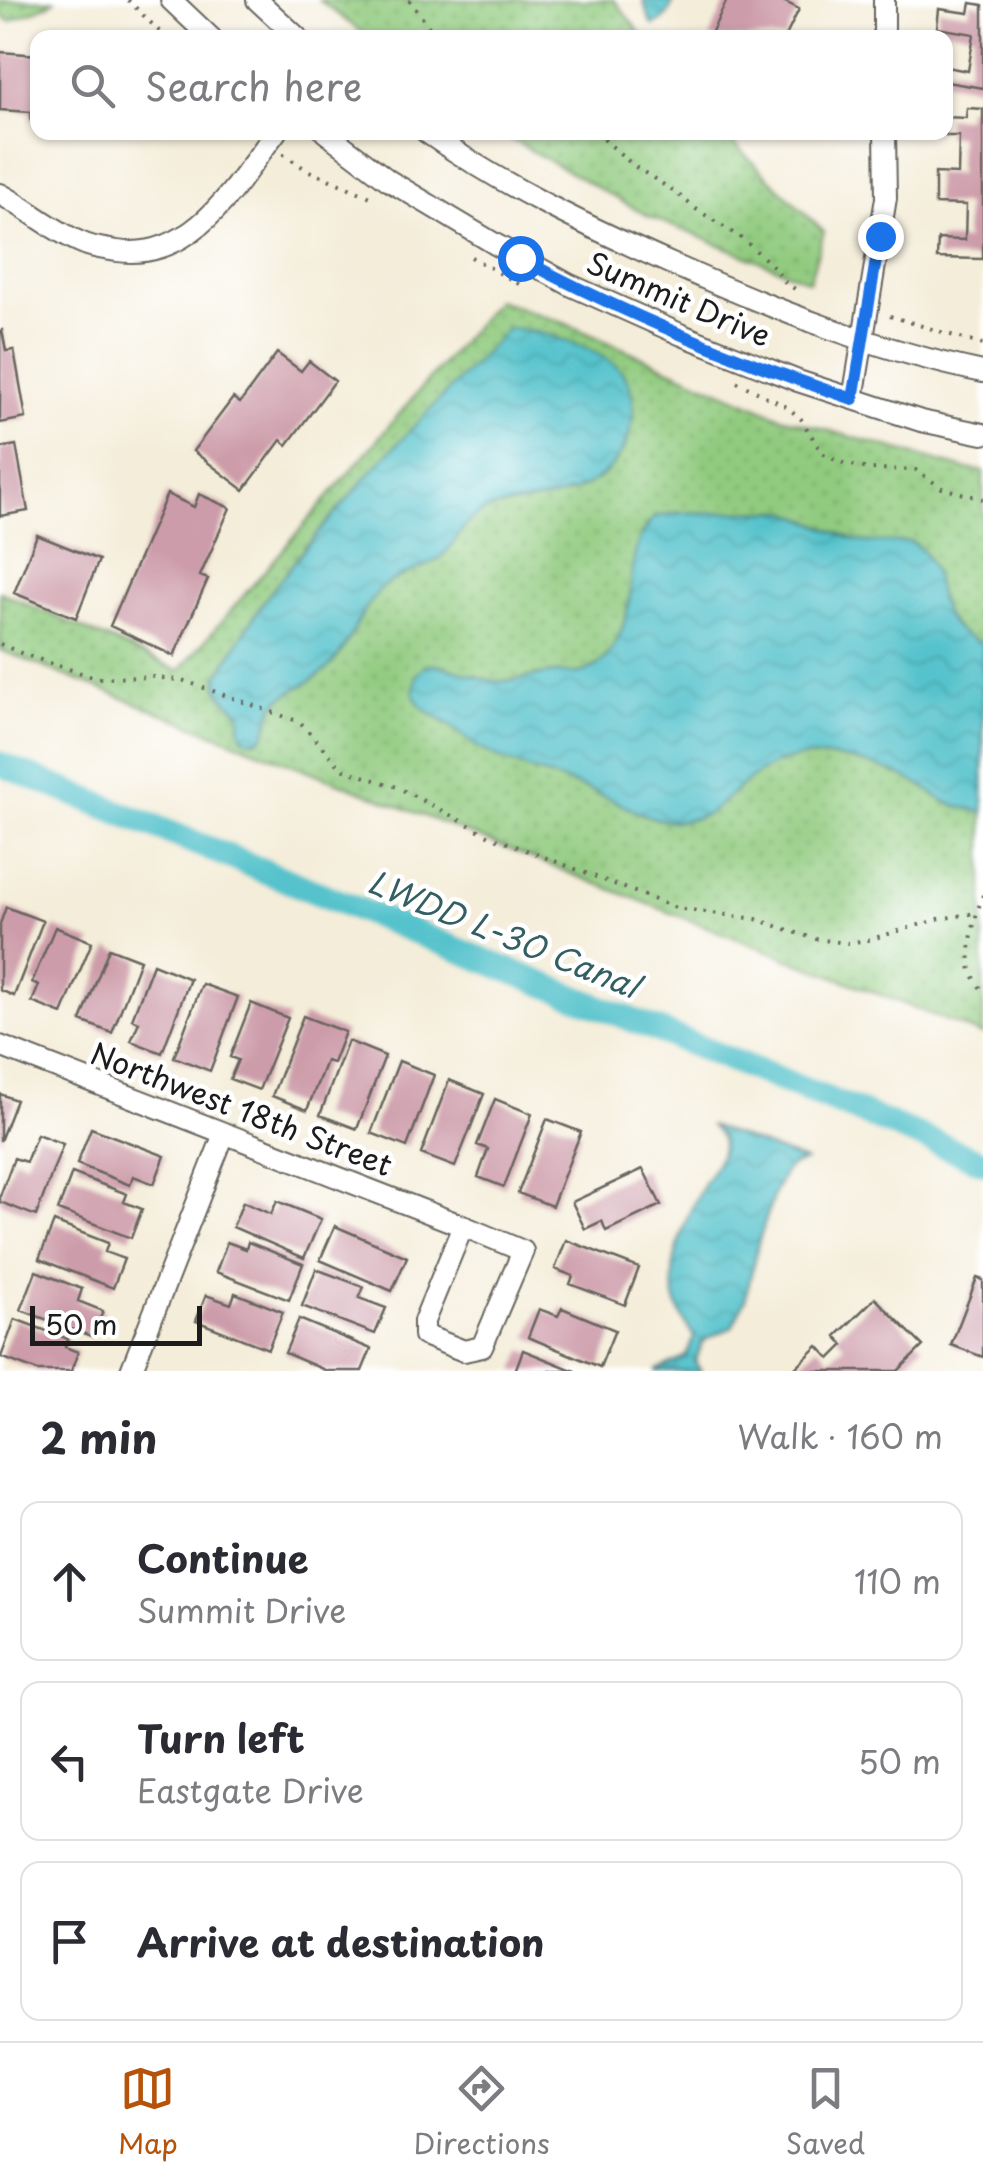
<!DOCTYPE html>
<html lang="en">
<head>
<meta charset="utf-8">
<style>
	:root { --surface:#fff; --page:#f2f2f3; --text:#2b2b33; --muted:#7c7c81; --line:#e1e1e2; --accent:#b45309 }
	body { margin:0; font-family:"Playpen Sans",sans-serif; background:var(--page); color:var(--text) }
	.scale { position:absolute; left:30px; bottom:25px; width:172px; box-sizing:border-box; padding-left:10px; border:5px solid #1c1c1c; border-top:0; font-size:28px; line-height:35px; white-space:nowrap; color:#1c1c1c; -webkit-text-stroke:8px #fff; paint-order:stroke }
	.stop { position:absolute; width:30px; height:30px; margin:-22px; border:8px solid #1a73e8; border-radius:50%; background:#fff }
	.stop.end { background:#1a73e8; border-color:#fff; box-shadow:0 2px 10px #0008 }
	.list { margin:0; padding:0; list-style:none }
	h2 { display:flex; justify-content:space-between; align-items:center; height:130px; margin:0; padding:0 40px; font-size:42px }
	h2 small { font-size:32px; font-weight:400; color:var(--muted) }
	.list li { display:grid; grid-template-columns:65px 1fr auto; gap:30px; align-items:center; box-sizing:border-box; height:160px; margin:0 20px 20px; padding:0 20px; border:2px solid var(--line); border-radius:20px }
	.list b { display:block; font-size:38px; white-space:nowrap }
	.list p { margin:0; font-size:32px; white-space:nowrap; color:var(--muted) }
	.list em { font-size:32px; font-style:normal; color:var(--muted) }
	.icon { flex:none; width:55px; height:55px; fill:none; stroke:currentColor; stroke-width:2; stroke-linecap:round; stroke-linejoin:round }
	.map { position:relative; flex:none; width:983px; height:1371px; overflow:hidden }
	.search { position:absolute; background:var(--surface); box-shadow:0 2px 8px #0004; left:30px; right:30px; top:30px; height:110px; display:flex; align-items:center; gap:25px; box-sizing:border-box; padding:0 35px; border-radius:20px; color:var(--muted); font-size:38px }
	.sheet { height:670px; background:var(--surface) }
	nav { display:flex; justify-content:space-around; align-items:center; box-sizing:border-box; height:140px; border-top:2px solid var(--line); background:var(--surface); font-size:28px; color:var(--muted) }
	nav a { display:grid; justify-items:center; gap:5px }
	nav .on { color:var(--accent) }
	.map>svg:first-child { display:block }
	.grass { fill:url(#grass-dots); stroke:#56744e; stroke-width:2.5 }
	.water { fill:url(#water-waves); stroke:#397074; stroke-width:2.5 }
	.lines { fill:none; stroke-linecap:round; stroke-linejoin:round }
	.canal { stroke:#56c3cc; stroke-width:25 }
	.building { fill:#cd9caa }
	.minor-casing { stroke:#68655e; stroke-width:24 }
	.path { stroke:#68655e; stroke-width:4; stroke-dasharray:2.5 8; stroke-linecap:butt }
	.minor { stroke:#fff; stroke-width:20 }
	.route { stroke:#1a73e8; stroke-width:12 }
	.labels { text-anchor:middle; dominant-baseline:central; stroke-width:9; stroke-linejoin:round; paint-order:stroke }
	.street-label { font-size:30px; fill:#1c1c1c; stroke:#fff }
	.water-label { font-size:32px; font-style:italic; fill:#335f62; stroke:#fff }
</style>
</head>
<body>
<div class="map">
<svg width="983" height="1371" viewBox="0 0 983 1371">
	<defs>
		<pattern id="grass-dots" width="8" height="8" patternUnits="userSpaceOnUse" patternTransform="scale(2.5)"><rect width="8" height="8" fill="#91cb7f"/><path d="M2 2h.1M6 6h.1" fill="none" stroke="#7cae6d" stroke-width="1.8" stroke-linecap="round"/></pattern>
		<pattern id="water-waves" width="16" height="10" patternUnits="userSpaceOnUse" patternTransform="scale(2.5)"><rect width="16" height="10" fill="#56c3cc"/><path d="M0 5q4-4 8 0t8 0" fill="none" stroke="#4aa7af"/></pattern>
	</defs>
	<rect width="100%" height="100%" fill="#fff"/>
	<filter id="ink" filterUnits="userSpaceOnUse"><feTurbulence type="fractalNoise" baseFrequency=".01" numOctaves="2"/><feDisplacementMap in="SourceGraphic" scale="20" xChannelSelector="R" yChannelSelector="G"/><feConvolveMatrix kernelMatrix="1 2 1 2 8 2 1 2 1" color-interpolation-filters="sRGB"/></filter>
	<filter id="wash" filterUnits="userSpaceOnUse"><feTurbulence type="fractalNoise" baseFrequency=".0048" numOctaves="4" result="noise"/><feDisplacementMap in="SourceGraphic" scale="40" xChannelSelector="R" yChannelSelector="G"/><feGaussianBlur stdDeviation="2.25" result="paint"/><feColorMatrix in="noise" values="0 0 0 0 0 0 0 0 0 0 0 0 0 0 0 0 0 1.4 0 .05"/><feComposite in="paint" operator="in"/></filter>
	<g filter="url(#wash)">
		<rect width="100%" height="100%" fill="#f4edd9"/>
		<path class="grass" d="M 0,0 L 54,0 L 48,5 L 10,21 L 0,15 Z
			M 319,0 L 614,0 L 643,37 L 368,37 Z
			M 500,133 L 723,133 L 824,232 L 809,281 L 648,216 Z
			M 497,300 L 564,323 L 781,417 L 965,469 L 983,471 L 983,1035 L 0,650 L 0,592 L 179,671 Z"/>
		<path class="water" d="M 643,0 L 674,0 C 670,11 665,21 654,25 L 651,23 Z
			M 508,328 C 539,330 608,349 625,376 C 636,393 635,416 629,435 C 614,481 574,496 529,502 C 512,505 493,506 478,515 C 461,524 457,543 443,555 C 426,570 401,572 383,587 C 359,609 353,640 333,663 C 317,681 295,687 278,701 C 264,713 274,751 243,737 L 240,728 L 240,713 C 228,700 213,695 219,674 L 263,602 L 305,548 L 377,465 Z
			M 787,511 L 852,539 L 865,542 L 912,542 C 956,572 916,619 983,644 L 983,813 C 971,809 957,807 946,802 C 937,798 929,790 920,785 C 881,763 814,745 771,766 C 748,777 730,796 710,813 C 694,820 675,823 658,819 C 635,814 616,800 594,792 C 557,777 515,768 479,748 C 468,741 459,732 449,725 C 432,713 408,706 415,681 C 417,673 421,668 428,664 C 450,665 472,677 494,681 C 512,683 530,676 547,674 C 557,672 568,674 578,673 C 610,668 624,630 629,603 C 634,570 629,543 655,517 L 674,513 Z
			M 709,1125 L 805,1161 L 792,1165 L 785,1172 L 775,1191 L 758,1244 L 745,1300 L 732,1327 L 703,1341 L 695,1362 L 701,1371 L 655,1371 L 686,1356 L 694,1337 C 686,1324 677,1310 674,1294 C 668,1261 686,1216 702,1187 C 709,1174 722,1159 722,1144 C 721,1135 715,1130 709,1125 Z"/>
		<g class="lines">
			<path class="canal" d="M 0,764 L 983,1162"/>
		</g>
		<g id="blocks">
			<path class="building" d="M 727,0 L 781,0 L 799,9 L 785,38 L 709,38 Z
				M 971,3 L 983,5 L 983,88 L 946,82 L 946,67 L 968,71 L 974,34 L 937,28 L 939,9 L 969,13 Z
				M 0,52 L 38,55 L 38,121 L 31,120 L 31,112 L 0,110 Z
				M 967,108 L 983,109 L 983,259 L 937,258 L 938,239 L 965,240 L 966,205 L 935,204 L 935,173 L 958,174 L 959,136 L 946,136 L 946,117 L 966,118 Z
				M 2,330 L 6,351 L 14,350 L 26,418 L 0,423 L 0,331 Z
				M 277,353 L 301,371 L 309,361 L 335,381 L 287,445 L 281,440 L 244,490 L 193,451 L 233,398 L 240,403 Z
				M 16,445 L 28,511 L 0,516 L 0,448 Z
				M 167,494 L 194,507 L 199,494 L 230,508 L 200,576 L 208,579 L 174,656 L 110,626 Z
				M 37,535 L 99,560 L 76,618 L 14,593 Z
				M 6,907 L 43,921 L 14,996 L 0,990 L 0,924 Z
				M 55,927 L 92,942 L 62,1014 L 32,1002 L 39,985 L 32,982 Z
				M 109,948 L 140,960 L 112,1033 L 81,1021 Z
				M 153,964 L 190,979 L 162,1053 L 131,1041 L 139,1022 L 132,1019 Z
				M 202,984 L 238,997 L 210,1071 L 174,1057 Z
				M 251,1003 L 288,1018 L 259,1090 L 230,1079 L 238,1060 L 230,1057 Z
				M 303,1016 L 345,1032 L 333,1063 L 326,1061 L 307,1110 L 272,1096 Z
				M 348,1041 L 385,1056 L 357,1129 L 320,1115 Z
				M 399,1061 L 434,1075 L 407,1147 L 371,1133 Z
				M 449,1080 L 484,1094 L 455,1167 L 421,1154 Z
				M 0,1094 L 16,1100 L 0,1141 Z
				M 495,1099 L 532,1114 L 504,1187 L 478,1177 L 488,1149 L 477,1145 Z
				M 547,1119 L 581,1132 L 552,1206 L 518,1193 Z
				M 91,1128 L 165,1156 L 154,1184 L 133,1176 L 130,1185 L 77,1164 Z
				M 37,1134 L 63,1144 L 36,1216 L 0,1202 L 0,1196 L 14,1158 L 26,1162 Z
				M 643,1169 L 661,1205 L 606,1231 L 602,1221 L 585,1229 L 572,1202 Z
				M 72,1173 L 127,1194 L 124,1202 L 142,1209 L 131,1238 L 58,1210 Z
				M 277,1201 L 321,1219 L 304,1258 L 233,1227 L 243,1202 L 271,1214 Z
				M 54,1222 L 108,1243 L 105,1252 L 124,1259 L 113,1288 L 39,1259 Z
				M 335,1226 L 407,1257 L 392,1291 L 320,1260 Z
				M 566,1240 L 639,1268 L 625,1305 L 570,1284 L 573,1276 L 555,1269 Z
				M 227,1242 L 246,1249 L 248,1242 L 303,1264 L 289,1300 L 216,1272 Z
				M 316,1269 L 364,1287 L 359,1298 L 386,1308 L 375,1334 L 302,1306 Z
				M 36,1271 L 82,1289 L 78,1301 L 103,1311 L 93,1337 L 21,1310 Z
				M 977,1278 L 983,1280 L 983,1357 L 951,1345 Z
				M 235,1293 L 283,1312 L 268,1349 L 196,1321 L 206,1295 L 231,1304 Z
				M 875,1298 L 923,1346 L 898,1371 L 792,1371 L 818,1346 L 830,1359 L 844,1345 L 836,1336 Z
				M 562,1308 L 615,1330 L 600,1367 L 528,1337 L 539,1309 L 558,1316 Z
				M 15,1319 L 68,1339 L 65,1347 L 78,1352 L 71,1371 L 38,1371 L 1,1357 Z
				M 299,1319 L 371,1349 L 362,1371 L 327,1371 L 285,1353 Z
				M 523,1350 L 575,1371 L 515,1371 Z"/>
		</g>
	</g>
	<g filter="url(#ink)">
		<use href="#blocks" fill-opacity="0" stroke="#68655e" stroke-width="2.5"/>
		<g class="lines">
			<g class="minor-casing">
				<path id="minor" d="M 171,0 L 211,38
					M 257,0 L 298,38
					M 884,0 L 884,38
					M 325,132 L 388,180 L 495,244 L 570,285 L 682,335 L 798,381 L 921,421 L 983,434
					M 426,132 C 503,186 588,227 674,265 C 773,309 876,350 983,372
					M 0,194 C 27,208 52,230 80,242 C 92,248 104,249 117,251 C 194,262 236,184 276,132
					M 853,399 L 886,198 L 885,132
					M 0,1046 L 463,1226 L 523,1251 L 482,1347 L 464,1351 L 424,1335 L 424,1321 L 463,1226
					M 131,1371 L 224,1134"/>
			</g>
			<path class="path" d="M 128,0 L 166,38
				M 409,0 L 437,38
				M 596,132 L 634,166 L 675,192 L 696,209 L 744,240 L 774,267 L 785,282 L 799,292
				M 283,154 L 307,170 L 373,198
				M 471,257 L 519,284
				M 890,316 L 983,345
				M 737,382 L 787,407 L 801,419 L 822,453 L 839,462 L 868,469 L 916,470 L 942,488 L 983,499
				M 0,644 L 23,654 L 96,678 L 155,677 L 185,681 L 300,722 L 342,769 L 397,787 L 490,836 L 676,908 L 756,919 L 815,939 L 847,943 L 868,940 L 939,919 L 976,913
				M 983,895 C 976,913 966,950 971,970 C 973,977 979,985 983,992"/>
			<use href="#minor" class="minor"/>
		</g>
	</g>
	<g class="lines" filter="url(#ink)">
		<path class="route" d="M 520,258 C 626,315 739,361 853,399 L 880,236"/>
	</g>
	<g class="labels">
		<g class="street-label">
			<text transform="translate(679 298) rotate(23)">Summit Drive</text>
			<text transform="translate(242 1108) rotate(21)">Northwest 18th Street</text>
		</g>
		<g class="water-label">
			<text transform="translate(504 933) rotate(22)">LWDD L-30 Canal</text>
		</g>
	</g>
</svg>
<div class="scale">50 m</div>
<div class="stop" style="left:520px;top:258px"></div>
<div class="stop end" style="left:880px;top:236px"></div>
<div class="search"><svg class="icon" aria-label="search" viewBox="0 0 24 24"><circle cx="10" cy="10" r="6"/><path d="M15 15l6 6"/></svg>Search here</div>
</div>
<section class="sheet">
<h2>2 min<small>Walk · 160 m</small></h2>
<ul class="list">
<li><svg class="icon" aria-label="ahead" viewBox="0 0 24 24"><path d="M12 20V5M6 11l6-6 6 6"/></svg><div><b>Continue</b><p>Summit Drive</p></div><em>110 m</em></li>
<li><svg class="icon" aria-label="left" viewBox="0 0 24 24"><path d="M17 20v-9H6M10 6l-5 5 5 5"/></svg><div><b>Turn left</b><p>Eastgate Drive</p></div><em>50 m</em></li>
<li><svg class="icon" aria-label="arrive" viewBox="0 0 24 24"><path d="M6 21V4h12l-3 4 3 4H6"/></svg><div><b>Arrive at destination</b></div></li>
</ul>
</section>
<nav>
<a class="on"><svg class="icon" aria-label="map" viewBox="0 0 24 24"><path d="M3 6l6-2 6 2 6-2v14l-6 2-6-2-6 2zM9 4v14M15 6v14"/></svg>Map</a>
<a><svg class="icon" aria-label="directions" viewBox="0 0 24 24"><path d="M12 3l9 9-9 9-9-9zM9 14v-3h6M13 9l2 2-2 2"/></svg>Directions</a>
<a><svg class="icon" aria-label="saved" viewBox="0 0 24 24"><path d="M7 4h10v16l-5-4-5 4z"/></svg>Saved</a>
</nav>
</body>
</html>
